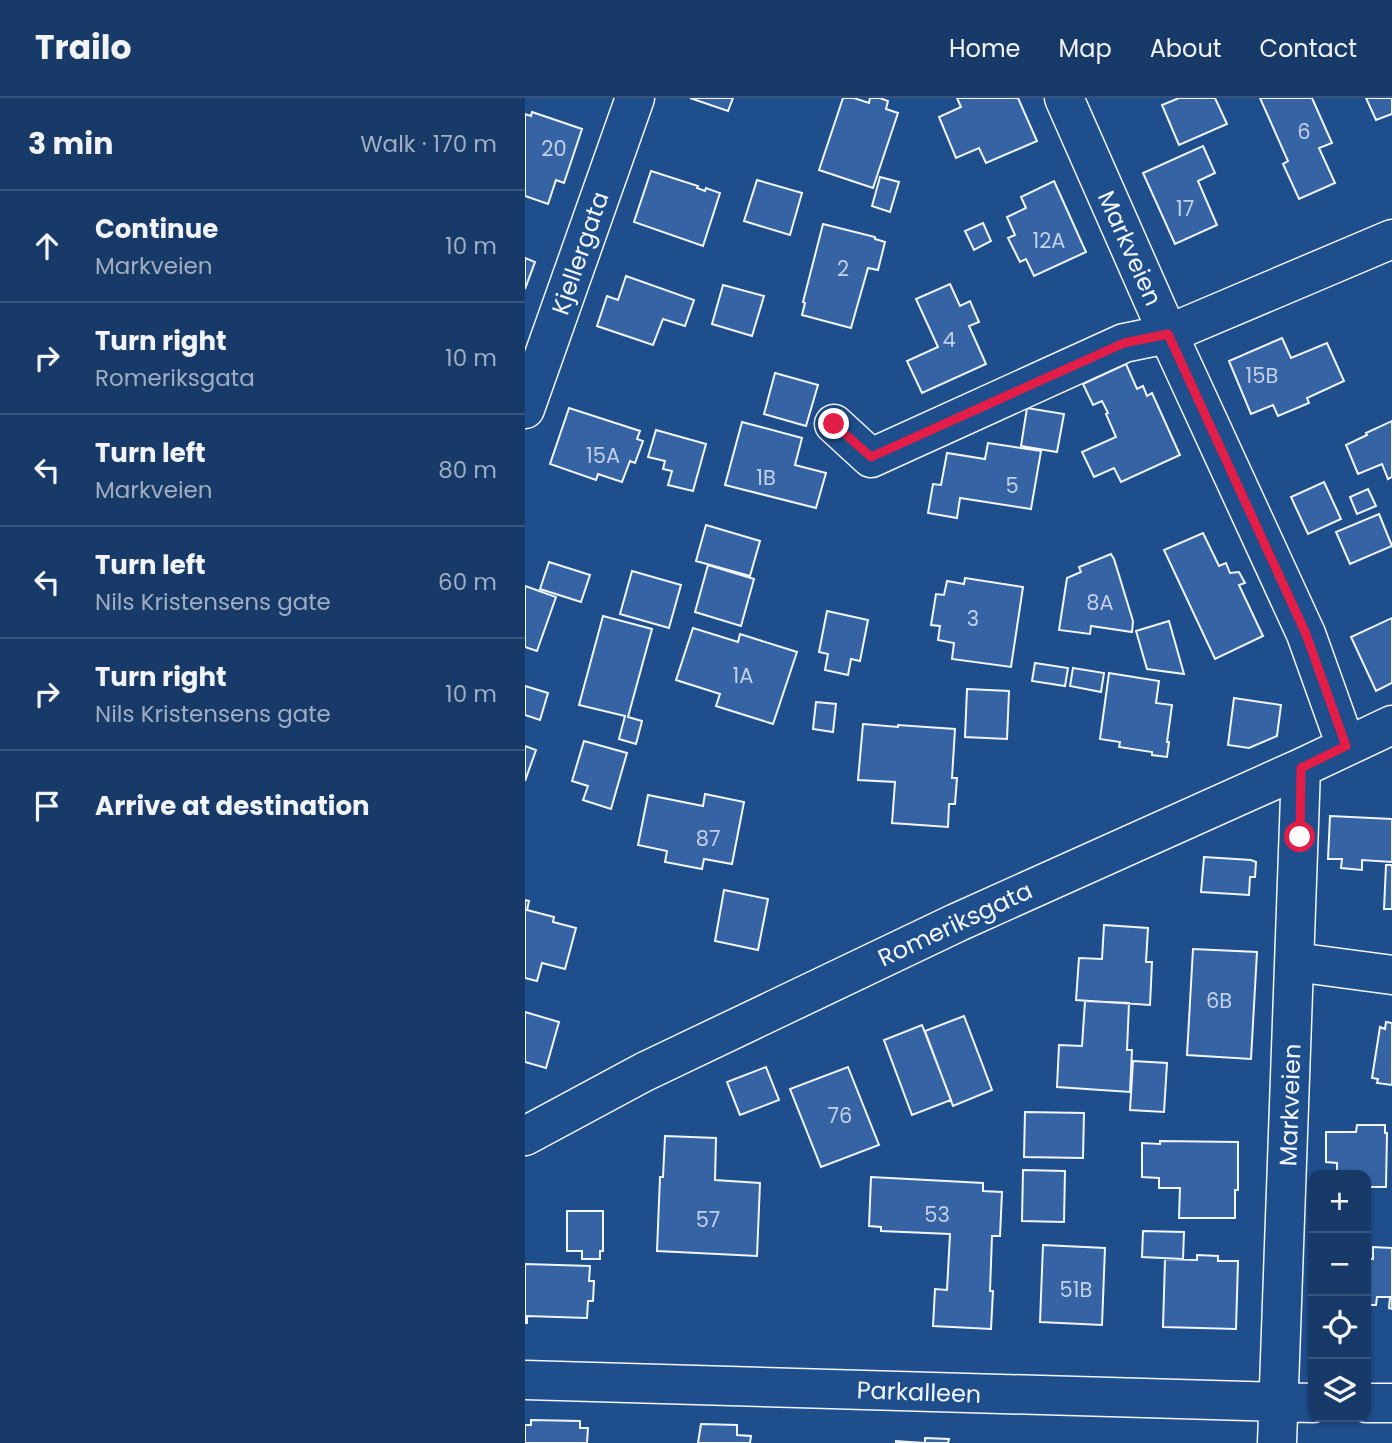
<!DOCTYPE html>
<html lang="en">
<head>
<meta charset="utf-8">
<style>
	:root { --surface:#173a69; --page:#20416f; --text:#f1f3f6; --muted:#9eadc0; --line:#36547d }
	body { margin:0; font-family:Poppins,sans-serif; background:var(--page); color:var(--text) }
	.controls { position:absolute; right:21px; bottom:21px; display:grid; overflow:hidden; border-radius:14px; box-shadow:0 2px 5px #0004 }
	.controls button { width:63px; height:63px; display:grid; place-items:center; padding:0; border:0; border-bottom:2px solid var(--line); background:var(--surface); color:var(--text); font:35px sans-serif }
	.stop { position:absolute; width:21px; height:21px; margin:-16px; border:5px solid #e11d48; border-radius:50%; background:#fff }
	.stop.end { background:#e11d48; border-color:#fff; box-shadow:0 2px 7px #0008 }
	.list { margin:0; padding:0; list-style:none }
	h2 { display:flex; justify-content:space-between; align-items:center; height:91px; margin:0; padding:0 28px; font-size:30px }
	h2 small { font-size:23px; font-weight:400; color:var(--muted) }
	.list li { display:grid; grid-template-columns:46px 1fr auto; gap:21px; align-items:center; box-sizing:border-box; height:112px; padding:0 28px; border-top:2px solid var(--line) }
	.list b { display:block; font-size:26px; white-space:nowrap }
	.list p { margin:0; font-size:23px; white-space:nowrap; color:var(--muted) }
	.list em { font-size:23px; font-style:normal; color:var(--muted) }
	.icon { flex:none; width:38px; height:38px; fill:none; stroke:currentColor; stroke-width:2; stroke-linecap:round; stroke-linejoin:round }
	.map { position:relative; flex:none; width:867px; height:1345px; overflow:hidden }
	header { display:flex; align-items:center; gap:42px; box-sizing:border-box; height:98px; padding:0 35px; background:var(--surface); border-bottom:2px solid var(--line) }
	header strong { font-size:33px }
	nav { display:flex; gap:38px; margin-inline-start:auto; font-size:24px }
	main { display:flex }
	aside { flex:1; background:var(--surface) }
	.map>svg:first-child { display:block }
	.building { fill:#3563a3; stroke:#f2f6ff; stroke-width:2 }
	.lines { fill:none; stroke-linecap:round; stroke-linejoin:round }
	.minor-casing { stroke:#f2f6ff; stroke-width:41 }
	.minor { stroke:#1f4e8c; stroke-width:38 }
	.route { stroke:#e11d48; stroke-width:9 }
	.labels { text-anchor:middle; dominant-baseline:central; stroke-width:5; stroke-linejoin:round; paint-order:stroke }
	.number-label { font-size:21px; fill:#c3d1e8 }
	.street-label { font-size:24px; fill:#f2f6ff; stroke:#1f4e8c }
</style>
</head>
<body>
<header>
<strong>Trailo</strong>
<nav><a>Home</a><a>Map</a><a>About</a><a>Contact</a></nav>
</header>
<main>
<aside>
<h2>3 min<small>Walk · 170 m</small></h2>
<ul class="list">
<li><svg class="icon" aria-label="ahead" viewBox="0 0 24 24"><path d="M12 20V5M6 11l6-6 6 6"/></svg><div><b>Continue</b><p>Markveien</p></div><em>10 m</em></li>
<li><svg class="icon" aria-label="right" viewBox="0 0 24 24"><path d="M7 20v-9h11M14 6l5 5-5 5"/></svg><div><b>Turn right</b><p>Romeriksgata</p></div><em>10 m</em></li>
<li><svg class="icon" aria-label="left" viewBox="0 0 24 24"><path d="M17 20v-9H6M10 6l-5 5 5 5"/></svg><div><b>Turn left</b><p>Markveien</p></div><em>80 m</em></li>
<li><svg class="icon" aria-label="left" viewBox="0 0 24 24"><path d="M17 20v-9H6M10 6l-5 5 5 5"/></svg><div><b>Turn left</b><p>Nils Kristensens gate</p></div><em>60 m</em></li>
<li><svg class="icon" aria-label="right" viewBox="0 0 24 24"><path d="M7 20v-9h11M14 6l5 5-5 5"/></svg><div><b>Turn right</b><p>Nils Kristensens gate</p></div><em>10 m</em></li>
<li><svg class="icon" aria-label="arrive" viewBox="0 0 24 24"><path d="M6 21V4h12l-3 4 3 4H6"/></svg><div><b>Arrive at destination</b></div></li>
</ul>
</aside>
<div class="map">
<svg width="867" height="1345" viewBox="0 0 867 1345">
	<rect width="100%" height="100%" fill="#1f4e8c"/>
	<path class="building" d="M 165,0 L 208,0 L 203,13 Z
		M 318,0 L 329,0 L 344,5 L 345,0 L 355,0 L 363,3 L 361,11 L 373,15 L 348,90 L 294,72 Z
		M 432,0 L 493,0 L 512,43 L 461,65 L 454,50 L 431,60 L 414,19 L 436,9 Z
		M 654,0 L 690,0 L 702,26 L 654,47 L 637,7 Z
		M 735,0 L 787,0 L 807,45 L 794,50 L 810,85 L 774,101 L 758,66 L 763,63 Z
		M 841,0 L 867,0 L 867,16 L 851,22 Z
		M 7,14 L 57,31 L 39,85 L 31,82 L 23,106 L 0,98 L 0,16 L 6,18 Z
		M 678,48 L 690,75 L 673,83 L 692,127 L 650,146 L 618,75 Z
		M 126,73 L 173,88 L 172,90 L 180,93 L 181,90 L 195,95 L 178,148 L 109,124 Z
		M 355,79 L 374,84 L 365,114 L 347,108 Z
		M 232,82 L 277,95 L 265,137 L 219,123 Z
		M 529,83 L 561,154 L 509,178 L 501,161 L 495,164 L 483,140 L 490,137 L 482,119 L 501,110 L 496,99 Z
		M 458,125 L 466,143 L 449,152 L 440,133 Z
		M 298,126 L 350,139 L 350,141 L 360,144 L 353,172 L 343,170 L 326,230 L 277,217 L 280,205 L 278,204 Z
		M 0,160 L 10,164 L 0,191 Z
		M 101,178 L 169,202 L 160,228 L 138,221 L 128,247 L 72,228 L 82,198 L 93,202 Z
		M 425,186 L 435,208 L 445,203 L 454,224 L 444,228 L 461,266 L 397,295 L 382,263 L 413,249 L 391,201 Z
		M 198,187 L 239,198 L 227,238 L 187,226 Z
		M 757,240 L 766,260 L 802,245 L 819,283 L 782,300 L 784,305 L 753,318 L 748,307 L 726,316 L 704,263 Z
		M 601,266 L 612,291 L 618,288 L 622,298 L 627,295 L 655,357 L 596,384 L 589,370 L 569,379 L 557,354 L 591,339 L 581,316 L 583,315 L 577,303 L 568,307 L 558,286 Z
		M 250,275 L 293,287 L 281,328 L 239,316 Z
		M 44,310 L 115,333 L 112,341 L 118,343 L 110,365 L 105,363 L 97,384 L 73,376 L 71,382 L 25,366 Z
		M 502,310 L 539,316 L 532,354 L 496,348 Z
		M 867,323 L 867,379 L 863,381 L 857,366 L 833,376 L 821,347 L 842,337 L 841,335 Z
		M 217,324 L 277,340 L 270,367 L 301,375 L 291,410 L 200,387 Z
		M 131,332 L 181,346 L 168,393 L 143,387 L 147,373 L 138,371 L 140,363 L 123,359 Z
		M 463,345 L 516,353 L 506,411 L 435,400 L 432,420 L 403,415 L 408,386 L 416,387 L 422,355 L 460,361 Z
		M 799,384 L 816,421 L 783,436 L 766,399 Z
		M 843,391 L 851,408 L 832,416 L 825,399 Z
		M 854,416 L 867,448 L 825,466 L 811,434 Z
		M 181,427 L 235,443 L 225,478 L 171,463 Z
		M 678,435 L 694,468 L 701,465 L 705,475 L 714,474 L 720,485 L 714,487 L 738,538 L 690,561 L 639,452 Z
		M 586,456 L 589,461 L 608,523 L 607,534 L 566,528 L 565,536 L 534,532 L 542,480 L 556,474 L 554,469 Z
		M 24,464 L 65,477 L 56,504 L 15,491 Z
		M 183,467 L 229,481 L 216,528 L 170,514 Z
		M 107,473 L 156,487 L 144,530 L 95,516 Z
		M 440,480 L 498,489 L 486,569 L 427,561 L 429,545 L 413,542 L 415,528 L 406,527 L 411,496 L 419,497 L 422,483 L 439,486 Z
		M 0,488 L 31,499 L 12,553 L 0,549 Z
		M 302,513 L 343,522 L 335,563 L 326,561 L 323,577 L 300,572 L 303,556 L 294,554 Z
		M 78,518 L 127,531 L 103,619 L 117,623 L 111,646 L 94,641 L 100,618 L 54,607 Z
		M 867,520 L 867,585 L 851,593 L 826,539 Z
		M 644,523 L 659,576 L 622,571 L 611,533 Z
		M 168,530 L 213,544 L 215,536 L 272,554 L 248,626 L 191,608 L 195,596 L 151,582 Z
		M 510,565 L 543,570 L 540,588 L 507,583 Z
		M 548,570 L 579,575 L 576,594 L 545,588 Z
		M 584,575 L 634,583 L 631,605 L 647,607 L 642,644 L 644,644 L 642,659 L 627,657 L 627,654 L 594,649 L 595,644 L 575,641 Z
		M 0,588 L 23,595 L 15,622 L 0,617 Z
		M 442,591 L 484,593 L 482,641 L 440,639 Z
		M 709,600 L 756,607 L 752,638 L 724,650 L 703,647 Z
		M 291,604 L 311,606 L 308,634 L 288,631 Z
		M 338,626 L 373,629 L 373,627 L 430,631 L 427,680 L 432,680 L 430,706 L 424,706 L 423,729 L 367,725 L 370,684 L 333,682 Z
		M 59,643 L 102,655 L 86,711 L 58,702 L 63,688 L 47,683 Z
		M 0,648 L 11,652 L 0,683 Z
		M 180,696 L 219,704 L 207,766 L 179,761 L 177,771 L 140,764 L 142,753 L 113,747 L 123,697 L 178,708 Z
		M 805,718 L 867,721 L 867,764 L 837,762 L 837,772 L 816,770 L 817,761 L 803,761 Z
		M 679,759 L 726,762 L 731,764 L 730,779 L 725,779 L 724,797 L 676,794 Z
		M 861,767 L 867,767 L 867,811 L 859,811 Z
		M 199,792 L 243,801 L 233,852 L 190,843 Z
		M 0,802 L 4,803 L 2,812 L 29,819 L 28,824 L 51,830 L 40,871 L 17,865 L 12,883 L 0,880 Z
		M 579,827 L 623,830 L 621,864 L 627,864 L 625,907 L 551,902 L 554,860 L 577,861 Z
		M 668,851 L 732,854 L 726,961 L 662,957 Z
		M 560,903 L 604,905 L 602,952 L 607,952 L 605,994 L 532,989 L 534,947 L 557,948 Z
		M 0,914 L 34,924 L 21,970 L 0,964 Z
		M 439,918 L 467,992 L 428,1008 L 400,933 Z
		M 861,924 L 867,925 L 867,987 L 852,985 L 853,981 L 847,980 L 855,929 L 860,931 Z
		M 397,927 L 426,1002 L 387,1017 L 359,942 Z
		M 608,963 L 642,965 L 639,1014 L 605,1012 Z
		M 241,969 L 254,1002 L 215,1017 L 202,984 Z
		M 323,969 L 354,1047 L 296,1069 L 265,991 Z
		M 500,1014 L 559,1015 L 558,1060 L 499,1059 Z
		M 832,1027 L 860,1027 L 860,1035 L 862,1035 L 861,1089 L 841,1089 L 841,1077 L 812,1077 L 812,1065 L 801,1064 L 801,1034 L 831,1034 Z
		M 140,1038 L 191,1040 L 190,1082 L 235,1085 L 232,1158 L 132,1153 L 135,1079 L 138,1079 Z
		M 635,1043 L 713,1044 L 713,1092 L 710,1092 L 710,1120 L 654,1120 L 655,1090 L 634,1090 L 634,1080 L 617,1079 L 617,1045 L 635,1046 Z
		M 498,1072 L 540,1073 L 539,1124 L 497,1123 Z
		M 346,1079 L 458,1085 L 458,1093 L 477,1094 L 475,1138 L 467,1138 L 465,1193 L 468,1193 L 466,1231 L 408,1228 L 410,1191 L 422,1192 L 425,1136 L 356,1133 L 356,1129 L 344,1128 Z
		M 42,1113 L 78,1113 L 78,1153 L 75,1153 L 75,1161 L 57,1161 L 57,1153 L 42,1153 Z
		M 618,1133 L 659,1134 L 658,1161 L 617,1159 Z
		M 518,1147 L 580,1150 L 577,1227 L 515,1224 Z
		M 848,1149 L 867,1150 L 867,1211 L 864,1210 L 865,1199 L 852,1199 L 851,1207 L 841,1207 L 841,1160 L 848,1161 Z
		M 672,1157 L 693,1158 L 693,1163 L 713,1163 L 711,1231 L 638,1229 L 640,1161 L 672,1162 Z
		M 0,1166 L 65,1168 L 64,1183 L 69,1183 L 68,1203 L 63,1203 L 62,1220 L 2,1218 L 2,1225 L 0,1225 Z
		M 6,1322 L 55,1323 L 55,1330 L 63,1330 L 62,1345 L 0,1345 L 0,1327 L 6,1327 Z
		M 176,1326 L 212,1327 L 212,1337 L 226,1338 L 225,1345 L 173,1345 Z
		M 400,1340 L 424,1341 L 423,1345 L 371,1345 L 371,1343 L 400,1345 Z"/>
	<g class="lines">
		<g class="minor-casing">
			<path id="minor" d="M 539,0 L 643,236 L 781,536 L 821,648
				M 0,311 L 110,0
				M 309,326 L 346,360 L 599,245 L 643,236 L 867,141
				M 770,864 L 867,877
				M 0,1038 L 119,974 L 431,825 L 776,670 L 867,627
				M 0,1282 L 788,1305
				M 841,1305 L 867,1305
				M 752,1345 L 776,670"/>
		</g>
		<use href="#minor" class="minor"/>
	</g>
	<g class="lines">
		<path class="route" d="M 309,326 L 346,359 L 599,245 L 643,236 L 781,536 L 821,648 L 776,670 L 775,739"/>
	</g>
	<g class="labels">
		<g class="number-label">
			<text x="779" y="33">6</text>
			<text x="29" y="50">20</text>
			<text x="660" y="110">17</text>
			<text x="524" y="142">12A</text>
			<text x="318" y="170">2</text>
			<text x="424" y="241">4</text>
			<text x="737" y="277">15B</text>
			<text x="78" y="357">15A</text>
			<text x="241" y="379">1B</text>
			<text x="487" y="387">5</text>
			<text x="575" y="504">8A</text>
			<text x="448" y="520">3</text>
			<text x="218" y="577">1A</text>
			<text x="183" y="740">87</text>
			<text x="694" y="902">6B</text>
			<text x="315" y="1017">76</text>
			<text x="412" y="1116">53</text>
			<text x="183" y="1121">57</text>
			<text x="551" y="1191">51B</text>
		</g>
		<g class="street-label">
			<text transform="translate(605 150) rotate(66)">Markveien</text>
			<text transform="translate(55 155) rotate(-71)">Kjellergata</text>
			<text transform="translate(430 826) rotate(-25)">Romeriksgata</text>
			<text transform="translate(765 1007) rotate(-88)">Markveien</text>
			<text transform="translate(394 1294) rotate(2)">Parkalleen</text>
		</g>
	</g>
</svg>
<div class="controls">
<button>+</button>
<button>−</button>
<button><svg class="icon" aria-label="locate" viewBox="0 0 24 24"><circle cx="12" cy="12" r="6"/><path d="M12 2v4M12 18v4M2 12h4M18 12h4"/></svg></button>
<button><svg class="icon" aria-label="layers" viewBox="0 0 24 24"><path d="M12 4l9 5-9 5-9-5zM3 14l9 5 9-5"/></svg></button>
</div>
<div class="stop" style="left:775px;top:739px"></div>
<div class="stop end" style="left:309px;top:326px"></div>
</div>
</main>
</body>
</html>
